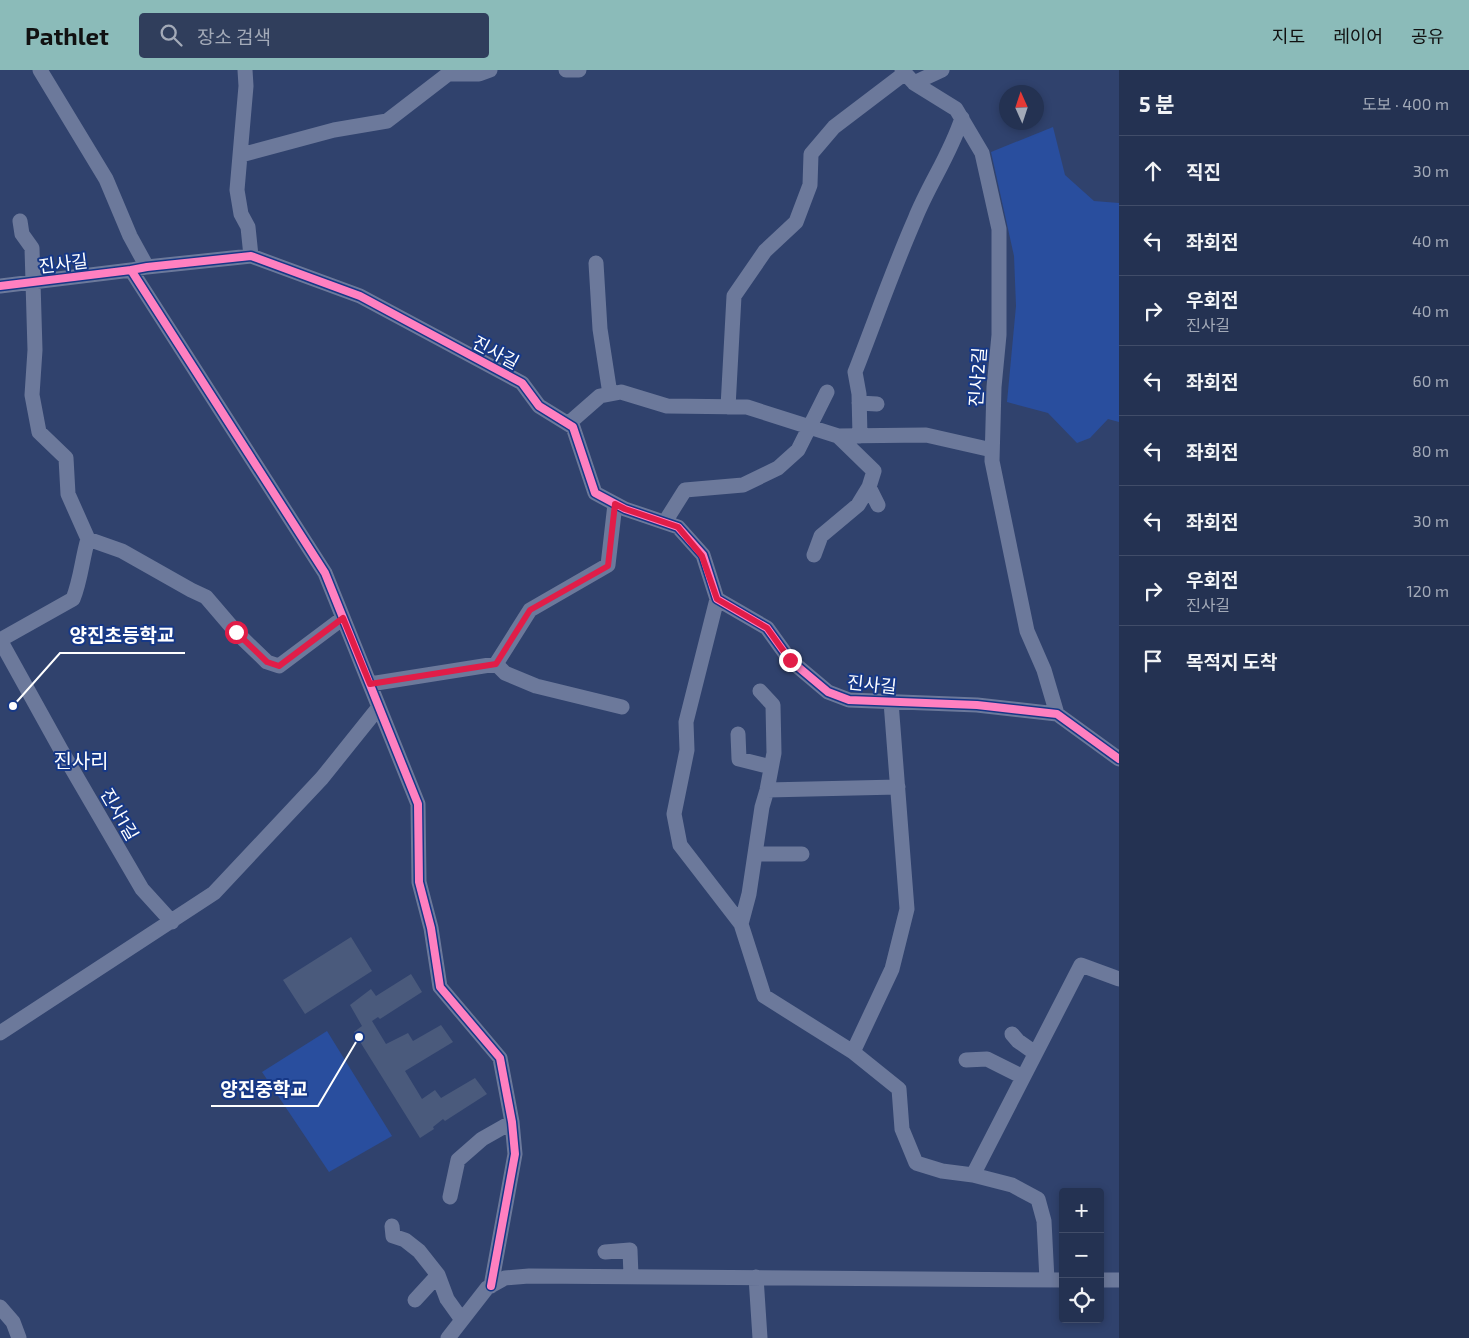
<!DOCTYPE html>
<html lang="ko">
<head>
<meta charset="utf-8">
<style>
	:root { --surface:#243252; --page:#303e5c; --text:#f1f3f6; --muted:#a3aab8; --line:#414d69; --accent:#8bbbb9 }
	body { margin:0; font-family:"Exo 2","Noto Sans KR",sans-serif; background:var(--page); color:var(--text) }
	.controls { position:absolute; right:15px; bottom:15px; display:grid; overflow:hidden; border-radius:5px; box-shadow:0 2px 8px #0003 }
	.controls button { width:45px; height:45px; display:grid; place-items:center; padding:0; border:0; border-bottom:1px solid var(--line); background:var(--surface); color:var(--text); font:25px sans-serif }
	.compass { position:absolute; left:999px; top:15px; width:45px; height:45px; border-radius:50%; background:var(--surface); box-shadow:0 2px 8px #0003; rotate:357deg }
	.stop { position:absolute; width:15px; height:15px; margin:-11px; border:4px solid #e11d48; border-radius:50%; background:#fff }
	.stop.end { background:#e11d48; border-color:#fff; box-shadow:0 1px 5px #0008 }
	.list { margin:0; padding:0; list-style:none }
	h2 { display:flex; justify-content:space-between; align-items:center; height:65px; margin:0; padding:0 20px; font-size:21px }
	h2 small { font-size:16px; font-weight:400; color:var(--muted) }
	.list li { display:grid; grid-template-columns:32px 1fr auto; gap:15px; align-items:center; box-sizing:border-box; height:70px; padding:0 20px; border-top:1px solid var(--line) }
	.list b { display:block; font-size:19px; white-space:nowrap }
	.list p { margin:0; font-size:16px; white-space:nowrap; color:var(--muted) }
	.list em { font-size:16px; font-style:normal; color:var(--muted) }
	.icon { flex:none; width:28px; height:28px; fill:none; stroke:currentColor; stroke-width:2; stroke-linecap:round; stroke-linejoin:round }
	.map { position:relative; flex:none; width:1119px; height:1268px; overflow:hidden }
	header { display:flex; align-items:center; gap:30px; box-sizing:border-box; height:70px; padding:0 25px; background:var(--accent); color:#111 }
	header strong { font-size:24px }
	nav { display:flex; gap:28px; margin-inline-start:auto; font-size:18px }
	.search { width:350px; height:45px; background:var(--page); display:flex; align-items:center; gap:12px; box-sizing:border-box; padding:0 18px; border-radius:5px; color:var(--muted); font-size:19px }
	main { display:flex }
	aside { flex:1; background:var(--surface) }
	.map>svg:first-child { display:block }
	.green { fill:#294e9e }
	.building { fill:#4a5a7c }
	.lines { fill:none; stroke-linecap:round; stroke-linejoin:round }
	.minor { stroke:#6c799b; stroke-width:15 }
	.cycleway-casing { stroke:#163887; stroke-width:11 }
	.cycleway { stroke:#ff80c0; stroke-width:8 }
	.route { stroke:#e11d48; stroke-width:6 }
	.labels { text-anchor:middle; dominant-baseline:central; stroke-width:4; stroke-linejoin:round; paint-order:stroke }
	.street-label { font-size:18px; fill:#fff; stroke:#163887 }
	.quarter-label { font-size:20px; fill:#fff; stroke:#163887 }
	.leader { fill:none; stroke:#fff; stroke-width:2 }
	.callout-dot { fill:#fff; stroke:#163887; stroke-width:2 }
	.callout-label { font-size:19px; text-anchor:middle; font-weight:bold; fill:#fff; stroke:#163887; stroke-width:4; stroke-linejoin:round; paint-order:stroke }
</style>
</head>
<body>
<header>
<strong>Pathlet</strong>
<div class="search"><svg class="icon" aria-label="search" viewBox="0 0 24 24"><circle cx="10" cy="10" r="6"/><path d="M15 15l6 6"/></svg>장소 검색</div>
<nav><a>지도</a><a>레이어</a><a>공유</a></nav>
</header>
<main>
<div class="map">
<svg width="1119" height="1268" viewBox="0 0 1119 1268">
	<rect width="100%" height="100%" fill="#30426d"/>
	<path class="green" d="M 1053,57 L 1065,105 L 1094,131 L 1119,133 L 1119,352 L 1108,349 L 1090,368 L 1077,373 L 1048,343 L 1007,332 L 1016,236 L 1014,186 L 991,82 Z
		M 327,961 L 392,1066 L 329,1102 L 262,1002 Z"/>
	<path class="building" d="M 351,867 L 372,901 L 305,944 L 283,910 Z
		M 411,904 L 422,922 L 380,949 L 378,947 L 372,951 L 386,974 L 408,963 L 413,971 L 441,955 L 453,972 L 405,1001 L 422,1029 L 435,1020 L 441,1028 L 475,1008 L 487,1024 L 445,1051 L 443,1049 L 433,1057 L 434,1059 L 420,1068 L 354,962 L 362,956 L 350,935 L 371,919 L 376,926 Z"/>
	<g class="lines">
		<path class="minor" d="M 40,0 L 106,109 L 130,166 L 147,197
			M 245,0 L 246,16 L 237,120 L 241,144 L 248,157 L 251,186
			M 566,0 L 579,0
			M 902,0 L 914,13 L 956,39 L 982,83 L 999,159 L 999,265 L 994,317 L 992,391 L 1027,561 L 1044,600 L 1057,644
			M 448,4 L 479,4 L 490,0
			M 914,13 L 942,0
			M 241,85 L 334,60 L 387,51 L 448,4 L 450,0
			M 20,151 L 22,164 L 32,178 L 35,280 L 32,325 L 39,362 L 66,388 L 68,424 L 88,469 L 122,481 L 191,520 L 206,527 L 236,562 L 267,592 L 279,596 L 343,548
			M 596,193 L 600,259 L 610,324
			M 131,200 L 147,197 L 251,186 L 360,226 L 522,313 L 539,336 L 573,357 L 595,423 L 625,439 L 678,457 L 703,485 L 717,529 L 767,558 L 790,590 L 828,622 L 849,630 L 977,635 L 1057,644 L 1119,689
			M 0,216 L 131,200 L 325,503 L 418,734 L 419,812 L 431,858 L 440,917 L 500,988 L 512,1052 L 515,1084 L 491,1216
			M 859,333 L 877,334
			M 728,337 L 734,226 L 765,181 L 796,152 L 810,115 L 811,84 L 834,57 L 905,3
			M 568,354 L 600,326 L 621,322 L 667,336 L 747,337 L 838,366 L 926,365 L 992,380
			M 860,366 L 859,324 L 855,302 C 875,251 893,199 915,149 C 929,114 950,85 962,48
			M 869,417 L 878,435
			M 667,453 L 668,447 L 685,420 L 743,415 L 778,398 L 798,380 L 827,322
			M 814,485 L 821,466 L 858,435 L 869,417 L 874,401 L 838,366
			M 717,529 L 686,652 L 687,680 L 674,744 L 680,775 L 741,854 L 764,926 L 853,982 L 899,1019 L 902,1059 L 916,1093 L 942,1101 L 973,1105 L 1012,1115 L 1038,1129 L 1044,1151 L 1047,1210
			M 0,570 L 61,680 L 142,819 L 172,852
			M 0,570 L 73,529 C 81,509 82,489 88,469
			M 496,594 L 505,603 L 536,616 L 622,637
			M 370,614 L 496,594 L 530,540 L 608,495 L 615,434
			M 738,664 L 739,689 L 771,697
			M 767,720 L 898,717
			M 756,784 L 802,784
			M 741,854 L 749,824 L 762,737 L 767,720 L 774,683 L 773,635 L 760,621
			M 0,963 L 214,823 L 322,708 L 379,637
			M 1012,964 L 1018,971 L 1035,983
			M 853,982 L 892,899 L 907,839 L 891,632
			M 966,990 L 987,989 L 1023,1007
			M 973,1105 L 1081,895 L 1119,909
			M 450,1127 L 458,1090 L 482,1069 L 512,1052
			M 392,1156 L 393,1166 L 405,1170 L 419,1181 L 438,1205 L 447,1229 L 462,1250
			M 605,1182 L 630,1180 L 631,1206
			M 756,1207 L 760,1268
			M 1100,1210 L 1119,1210
			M 415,1230 L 438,1205
			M 0,1237 L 13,1252 L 19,1268
			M 448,1268 L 487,1218 L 505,1208 L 529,1206 L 1063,1210"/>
		<g class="cycleway-casing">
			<path id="cycleway" d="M 131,200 L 147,197 L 251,186 L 360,226 L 522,313 L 539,336 L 573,357 L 595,423 L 625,439 L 678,457 L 703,485 L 717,529 L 767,558 L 790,590 L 828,622 L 849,630 L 977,635 L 1057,644 L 1119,689
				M 0,216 L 131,200 L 325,503 L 418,734 L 419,812 L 431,858 L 440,917 L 500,988 L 512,1052 L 515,1084 L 491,1216"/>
		</g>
		<use href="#cycleway" class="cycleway"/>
	</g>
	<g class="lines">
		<path class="route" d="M 236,562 L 267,592 L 279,596 L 343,548 L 370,614 L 496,594 L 530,540 L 608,496 L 615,434 L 625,439 L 678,457 L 702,486 L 717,529 L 767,558 L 790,590"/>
	</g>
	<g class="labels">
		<g class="street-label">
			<text transform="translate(63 193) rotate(-7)">진사길</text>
			<text transform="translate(496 282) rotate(28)">진사길</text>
			<text transform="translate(977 307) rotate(-86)">진사2길</text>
			<text transform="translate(872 614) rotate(6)">진사길</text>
			<text transform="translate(120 744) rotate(60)">진사1길</text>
		</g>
		<g class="quarter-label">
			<text x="81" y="690">진사리</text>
		</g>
	</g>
	<path class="leader" d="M13 636L60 583H185M359 967L318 1036H211"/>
	<g class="callout-dot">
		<circle cx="13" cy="636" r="5"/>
		<circle cx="359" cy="967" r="5"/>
	</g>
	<g class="callout-label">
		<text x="122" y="572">양진초등학교</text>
		<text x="264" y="1026">양진중학교</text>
	</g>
</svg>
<div class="controls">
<button>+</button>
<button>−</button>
<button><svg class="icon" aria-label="locate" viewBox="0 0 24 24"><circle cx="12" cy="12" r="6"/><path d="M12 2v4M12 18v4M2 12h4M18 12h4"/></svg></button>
</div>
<svg class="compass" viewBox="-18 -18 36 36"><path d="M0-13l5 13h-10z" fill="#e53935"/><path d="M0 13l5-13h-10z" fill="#a3aab8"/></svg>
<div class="stop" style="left:236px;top:562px"></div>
<div class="stop end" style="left:790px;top:590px"></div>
</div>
<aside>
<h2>5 분<small>도보 · 400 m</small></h2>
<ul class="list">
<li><svg class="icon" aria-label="ahead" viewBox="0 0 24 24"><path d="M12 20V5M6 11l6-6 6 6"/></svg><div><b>직진</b></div><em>30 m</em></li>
<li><svg class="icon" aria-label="left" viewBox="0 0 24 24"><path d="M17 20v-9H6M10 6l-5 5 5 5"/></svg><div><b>좌회전</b></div><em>40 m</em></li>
<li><svg class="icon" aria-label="right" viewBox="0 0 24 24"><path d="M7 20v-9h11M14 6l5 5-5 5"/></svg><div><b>우회전</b><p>진사길</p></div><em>40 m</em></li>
<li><svg class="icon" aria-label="left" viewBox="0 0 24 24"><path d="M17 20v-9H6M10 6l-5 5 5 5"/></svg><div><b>좌회전</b></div><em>60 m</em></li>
<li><svg class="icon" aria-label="left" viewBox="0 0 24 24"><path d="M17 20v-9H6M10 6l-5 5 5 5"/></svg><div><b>좌회전</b></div><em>80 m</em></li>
<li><svg class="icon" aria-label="left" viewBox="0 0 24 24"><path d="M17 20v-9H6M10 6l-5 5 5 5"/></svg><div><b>좌회전</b></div><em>30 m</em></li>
<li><svg class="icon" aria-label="right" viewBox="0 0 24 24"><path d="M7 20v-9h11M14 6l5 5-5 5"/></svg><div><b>우회전</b><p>진사길</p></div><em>120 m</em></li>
<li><svg class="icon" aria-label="arrive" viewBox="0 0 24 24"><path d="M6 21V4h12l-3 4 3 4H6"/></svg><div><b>목적지 도착</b></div></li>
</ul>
</aside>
</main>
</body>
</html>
